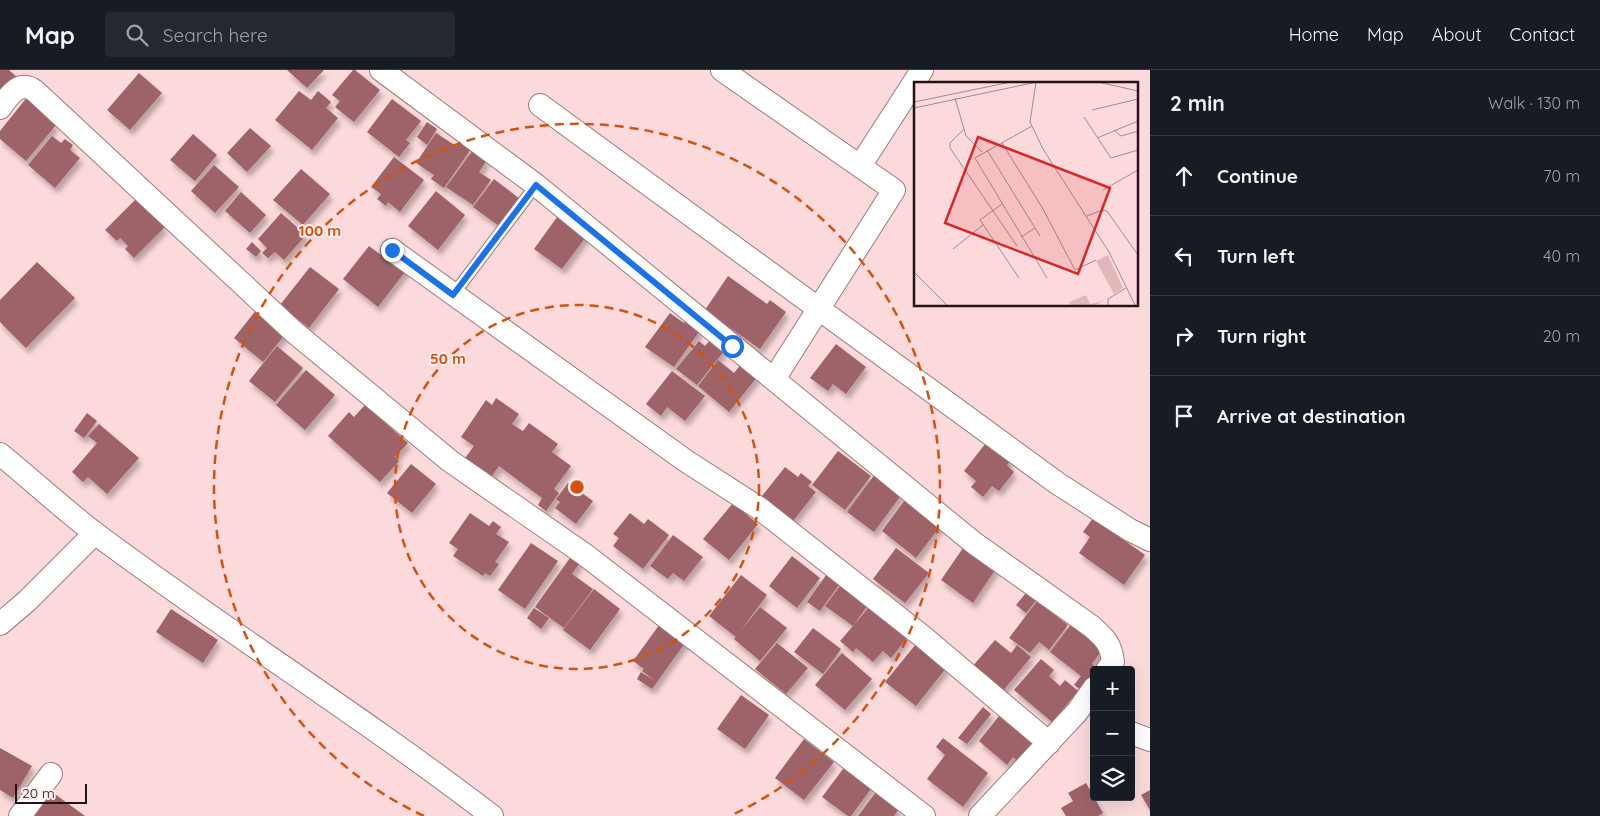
<!DOCTYPE html>
<html lang="en">
<head>
<meta charset="utf-8">
<style>
	:root { --surface:#171b24; --page:#242831; --text:#f1f3f6; --muted:#9ea1a6; --line:#363941 }
	body { margin:0; font-family:Quicksand,sans-serif; background:var(--page); color:var(--text) }
	.controls { position:absolute; right:15px; bottom:15px; display:grid; overflow:hidden; border-radius:5px; box-shadow:0 5px 20px #0002 }
	.controls button { width:45px; height:45px; display:grid; place-items:center; padding:0; border:0; border-bottom:1px solid var(--line); background:var(--surface); color:var(--text); font:25px sans-serif }
	.scale { position:absolute; left:15px; bottom:12px; width:72px; box-sizing:border-box; padding-left:5px; border:2px solid #221314; border-top:0; font-size:14px; line-height:18px; white-space:nowrap; color:#221314; -webkit-text-stroke:4px #feeced; paint-order:stroke }
	.stop { position:absolute; width:15px; height:15px; margin:-11px; border:4px solid #1a73e8; border-radius:50%; background:#fff }
	.stop.end { background:#1a73e8; border-color:#fff; box-shadow:0 1px 5px #0008 }
	.list { margin:0; padding:0; list-style:none }
	h2 { display:flex; justify-content:space-between; align-items:center; height:65px; margin:0; padding:0 20px; font-size:21px }
	h2 small { font-size:16px; font-weight:400; color:var(--muted) }
	.list li { display:grid; grid-template-columns:32px 1fr auto; gap:15px; align-items:center; box-sizing:border-box; height:80px; padding:0 20px; border-top:1px solid var(--line) }
	.list b { display:block; font-size:19px; white-space:nowrap }
	.list em { font-size:16px; font-style:normal; color:var(--muted) }
	.icon { flex:none; width:28px; height:28px; fill:none; stroke:currentColor; stroke-width:2; stroke-linecap:round; stroke-linejoin:round }
	.map { position:relative; flex:none; width:1150px; height:746px; overflow:hidden }
	header { display:flex; align-items:center; gap:30px; box-sizing:border-box; height:70px; padding:0 25px; background:var(--surface); border-bottom:1px solid var(--line) }
	header strong { font-size:24px }
	nav { display:flex; gap:28px; margin-inline-start:auto; font-size:18px }
	.search { width:350px; height:45px; background:var(--page); display:flex; align-items:center; gap:12px; box-sizing:border-box; padding:0 18px; border-radius:5px; color:var(--muted); font-size:19px }
	main { display:flex }
	aside { flex:1; background:var(--surface) }
	.map>svg:first-child { display:block }
	.building { fill:#9d6368; filter:url(#shadow) }
	.lines { fill:none; stroke-linecap:round; stroke-linejoin:round }
	.lane-casing { stroke:#9f797b; stroke-width:13 }
	.street-casing { stroke:#9f797b; stroke-width:24 }
	.lane { stroke:#fff; stroke-width:11 }
	.street { stroke:#fff; stroke-width:22 }
	.route { stroke:#1a73e8; stroke-width:6 }
	.ring { fill:none; stroke:#d4520d; stroke-width:2.5; stroke-dasharray:9 6 }
	.inset-road { fill:none; stroke:#a58a8c; stroke-width:1 }
	.view { fill:#d62828; fill-opacity:0.15; stroke:#d62828; stroke-width:2.5 }
	.inset-edge { fill:none; stroke:#221314; stroke-width:2.5 }
	.centre { fill:#d4520d; stroke:#feeced; stroke-width:2.5 }
	.ring-label { font-size:15px; text-anchor:middle; font-weight:bold; fill:#d4520d; stroke:#feeced; stroke-width:4; stroke-linejoin:round; paint-order:stroke }
</style>
</head>
<body>
<header>
<strong>Map</strong>
<div class="search"><svg class="icon" aria-label="search" viewBox="0 0 24 24"><circle cx="10" cy="10" r="6"/><path d="M15 15l6 6"/></svg>Search here</div>
<nav><a>Home</a><a>Map</a><a>About</a><a>Contact</a></nav>
</header>
<main>
<div class="map">
<svg width="1150" height="746" viewBox="0 0 1150 746">
	<defs>
		<filter id="shadow"><feDropShadow dx="3" dy="5.5" stdDeviation="2.5" flood-color="#0004"/></filter>
	</defs>
	<rect width="100%" height="100%" fill="#fcdadc"/>
	<path class="building" d="M 0,0 L 9,0 L 18,8 L 0,27 Z
		M 287,0 L 324,0 L 307,18 Z
		M 353,0 L 355,0 L 380,20 L 354,52 L 335,37 L 340,31 L 332,25 Z
		M 139,3 L 162,23 L 130,60 L 107,40 Z
		M 299,21 L 311,30 L 318,21 L 331,32 L 326,38 L 338,48 L 312,80 L 275,50 Z
		M 28,26 L 40,35 L 37,39 L 56,55 L 26,91 L 0,69 L 0,61 Z
		M 392,29 L 421,51 L 406,70 L 410,73 L 399,87 L 367,62 Z
		M 427,52 L 437,59 L 427,75 L 417,67 Z
		M 250,58 L 271,76 L 247,102 L 227,83 Z
		M 436,63 L 456,76 L 460,71 L 471,79 L 444,118 L 431,109 L 434,105 L 416,93 Z
		M 193,64 L 217,85 L 195,111 L 170,90 Z
		M 52,66 L 61,73 L 65,69 L 73,75 L 70,80 L 80,88 L 55,118 L 28,95 Z
		M 473,80 L 487,90 L 479,102 L 491,110 L 473,135 L 446,117 Z
		M 394,87 L 424,110 L 400,142 L 388,132 L 386,136 L 377,129 L 381,124 L 371,117 Z
		M 214,95 L 239,117 L 215,143 L 191,121 Z
		M 301,99 L 330,124 L 303,155 L 273,130 Z
		M 494,109 L 520,129 L 499,156 L 473,137 Z
		M 436,121 L 465,145 L 438,180 L 408,156 Z
		M 241,122 L 266,145 L 250,163 L 225,141 Z
		M 136,129 L 165,157 L 134,188 L 125,179 L 128,176 L 120,168 L 117,171 L 105,160 Z
		M 281,143 L 306,165 L 284,190 L 275,182 L 268,188 L 262,183 L 267,178 L 258,169 Z
		M 560,143 L 588,164 L 562,199 L 534,179 Z
		M 252,172 L 261,181 L 256,187 L 246,179 Z
		M 369,176 L 381,185 L 384,180 L 408,198 L 378,237 L 343,209 Z
		M 37,192 L 75,228 L 26,278 L 0,252 L 0,230 Z
		M 310,197 L 339,219 L 309,258 L 280,235 Z
		M 728,206 L 767,234 L 770,230 L 786,242 L 760,279 L 705,240 Z
		M 257,239 L 287,262 L 263,292 L 234,268 Z
		M 670,243 L 684,253 L 687,249 L 701,259 L 674,297 L 645,277 Z
		M 711,269 L 725,280 L 697,315 L 676,299 L 699,271 L 705,276 Z
		M 836,274 L 866,297 L 846,324 L 833,314 L 828,321 L 810,308 Z
		M 277,276 L 303,298 L 275,332 L 249,311 Z
		M 718,290 L 734,303 L 742,293 L 758,306 L 729,342 L 698,316 Z
		M 306,300 L 335,325 L 305,360 L 276,335 Z
		M 672,301 L 705,326 L 685,351 L 667,337 L 661,346 L 646,334 Z
		M 496,328 L 519,344 L 512,354 L 523,361 L 529,353 L 558,374 L 552,382 L 571,396 L 554,419 L 559,423 L 546,441 L 538,435 L 542,428 L 499,396 L 492,406 L 465,388 L 474,376 L 461,367 L 486,330 L 492,335 Z
		M 365,335 L 408,373 L 395,387 L 399,391 L 380,412 L 328,366 L 349,342 L 354,347 Z
		M 87,343 L 97,351 L 84,368 L 74,361 Z
		M 99,354 L 139,388 L 107,424 L 88,407 L 83,412 L 72,402 L 97,373 L 88,366 Z
		M 989,369 L 1012,388 L 1007,395 L 1014,402 L 999,421 L 992,416 L 983,427 L 971,417 L 976,411 L 964,401 Z
		M 838,381 L 871,406 L 845,440 L 812,415 Z
		M 411,394 L 436,414 L 412,443 L 387,423 Z
		M 785,397 L 798,407 L 801,403 L 812,412 L 808,416 L 816,422 L 793,451 L 762,426 Z
		M 875,404 L 902,424 L 874,462 L 847,442 Z
		M 568,413 L 593,431 L 576,454 L 555,438 L 560,432 L 556,429 Z
		M 907,427 L 942,454 L 916,488 L 882,461 Z
		M 733,433 L 758,454 L 729,490 L 703,469 Z
		M 470,443 L 489,456 L 493,451 L 501,457 L 496,464 L 509,472 L 495,492 L 499,494 L 490,506 L 485,503 L 483,506 L 453,486 L 458,479 L 449,473 Z
		M 630,443 L 644,454 L 648,449 L 669,465 L 643,499 L 613,476 L 619,468 L 613,464 Z
		M 1093,448 L 1145,485 L 1124,515 L 1079,483 L 1090,467 L 1083,462 Z
		M 673,465 L 703,487 L 684,511 L 673,503 L 668,509 L 650,496 Z
		M 531,473 L 558,491 L 525,539 L 498,520 Z
		M 965,475 L 997,497 L 973,533 L 941,510 Z
		M 896,478 L 929,503 L 905,533 L 873,509 Z
		M 572,485 L 581,491 L 572,504 L 593,519 L 564,558 L 535,537 Z
		M 792,486 L 820,508 L 797,538 L 769,516 Z
		M 829,501 L 842,511 L 820,541 L 807,532 Z
		M 741,505 L 767,525 L 736,567 L 709,546 Z
		M 843,512 L 870,532 L 853,556 L 825,536 Z
		M 594,519 L 620,539 L 590,580 L 563,560 Z
		M 1026,523 L 1036,531 L 1026,543 L 1016,535 Z
		M 1037,531 L 1068,555 L 1049,580 L 1039,572 L 1030,583 L 1009,568 Z
		M 871,535 L 908,567 L 891,588 L 883,581 L 873,592 L 856,578 L 853,582 L 840,571 Z
		M 760,537 L 787,558 L 760,591 L 734,569 Z
		M 534,538 L 549,548 L 541,559 L 527,548 Z
		M 171,539 L 218,570 L 203,593 L 156,562 Z
		M 665,547 L 690,566 L 652,619 L 637,609 L 641,602 L 655,611 L 642,601 L 644,599 L 633,591 Z
		M 1072,553 L 1104,577 L 1092,594 L 1099,600 L 1094,600 L 1094,612 L 1085,623 L 1074,615 L 1081,606 L 1050,582 Z
		M 813,558 L 841,579 L 823,604 L 794,582 Z
		M 995,570 L 1011,583 L 1017,575 L 1031,587 L 1002,622 L 972,597 Z
		M 777,573 L 808,598 L 786,624 L 755,599 Z
		M 916,574 L 947,597 L 916,636 L 885,612 Z
		M 842,583 L 872,609 L 845,640 L 815,615 Z
		M 1041,589 L 1054,600 L 1049,606 L 1060,616 L 1065,610 L 1078,621 L 1052,652 L 1014,620 Z
		M 741,625 L 769,645 L 745,679 L 717,659 Z
		M 983,637 L 991,644 L 967,674 L 958,668 Z
		M 999,646 L 1032,673 L 1024,683 L 1020,693 L 1013,687 L 1007,695 L 979,671 Z
		M 943,668 L 988,703 L 963,737 L 927,709 L 945,685 L 936,677 Z
		M 804,669 L 834,692 L 804,730 L 775,708 Z
		M 0,678 L 32,696 L 13,728 L 0,720 Z
		M 846,695 L 873,716 L 851,746 L 848,746 L 822,727 Z
		M 1086,713 L 1103,743 L 1098,746 L 1066,746 L 1061,738 L 1073,731 L 1068,723 Z
		M 1150,720 L 1150,740 L 1141,725 Z
		M 52,722 L 85,746 L 34,746 Z
		M 876,722 L 899,739 L 894,746 L 858,746 Z"/>
	<g class="lines">
		<g class="lane-casing">
			<path id="lane" d="M 453,225 L 536,115"/>
		</g>
		<g class="street-casing">
			<path id="street" d="M 381,0 L 536,115 L 974,473 L 1091,556 C 1105,568 1111,574 1113,592 L 1107,600
				M 722,0 L 894,120 L 774,309
				M 540,35 L 1057,413 L 1130,460 L 1150,470
				M 0,38 C 9,26 19,9 35,21 L 294,262 L 450,391 L 584,484 L 924,746
				M 860,96 L 922,0
				M 392,180 L 686,391 L 759,438 L 922,566 L 1049,673
				M 0,384 C 32,410 63,439 96,464 C 226,561 363,647 492,746
				M 0,554 L 27,531 L 95,463
				M 1131,663 L 1150,670
				M 20,746 L 51,704
				M 980,746 L 1077,642 L 1094,618"/>
		</g>
		<use href="#lane" class="lane"/>
		<use href="#street" class="street"/>
	</g>
	<g class="lines">
		<path class="route" d="M 392,180 L 453,225 L 536,115 L 732,276"/>
	</g>
	<g class="ring">
		<circle cx="577" cy="417" r="182"/>
		<path d="M424 746A363 363 0 1 1 730 746"/>
	</g>
	<g transform="translate(914 12)">
		<rect width="224" height="224" fill="#fcdadc"/>
		<path d="M 194,173 L 209,206 L 200,212 L 182,179 ZM 172,213 L 176,222 L 189,219 L 182,223 L 157,223 L 155,220 Z" fill="#e0b8ba"/>
		<path class="inset-road" d="M 122,0 L 116,40 L 129,67 L 195,170 L 221,223M 184,0 L 224,9M 41,16 L 52,54 L 68,70M 0,20 L 97,0M 0,26 L 123,0M 178,28 L 224,17M 170,35 L 197,76 L 224,68M 118,44 L 61,76 L 133,196M 50,47 L 36,61 L 36,66 L 103,164M 200,48 L 207,54 L 224,49M 183,56 L 224,39M 88,61 L 129,127 L 161,188 L 182,178M 73,68 L 126,154M 189,108 L 224,88M 88,122 L 66,138 L 105,196M 173,134 L 188,128 L 193,129 L 224,173M 107,155 L 121,146M 39,167 L 69,143M 0,190 L 33,223M 194,223 L 194,217 L 212,206"/>
		<path class="view" d="M 64,55 L 196,106 L 164,192 L 31,141 Z"/>
		<rect width="224" height="224" class="inset-edge"/>
	</g>
	<circle cx="577" cy="417" r="8" class="centre"/>
	<g class="ring-label">
		<text x="320" y="166">100 m</text>
		<text x="448" y="294">50 m</text>
	</g>
</svg>
<div class="controls">
<button>+</button>
<button>−</button>
<button><svg class="icon" aria-label="layers" viewBox="0 0 24 24"><path d="M12 4l9 5-9 5-9-5zM3 14l9 5 9-5"/></svg></button>
</div>
<div class="scale">20 m</div>
<div class="stop" style="left:732px;top:276px"></div>
<div class="stop end" style="left:392px;top:180px"></div>
</div>
<aside>
<h2>2 min<small>Walk · 130 m</small></h2>
<ul class="list">
<li><svg class="icon" aria-label="ahead" viewBox="0 0 24 24"><path d="M12 20V5M6 11l6-6 6 6"/></svg><div><b>Continue</b></div><em>70 m</em></li>
<li><svg class="icon" aria-label="left" viewBox="0 0 24 24"><path d="M17 20v-9H6M10 6l-5 5 5 5"/></svg><div><b>Turn left</b></div><em>40 m</em></li>
<li><svg class="icon" aria-label="right" viewBox="0 0 24 24"><path d="M7 20v-9h11M14 6l5 5-5 5"/></svg><div><b>Turn right</b></div><em>20 m</em></li>
<li><svg class="icon" aria-label="arrive" viewBox="0 0 24 24"><path d="M6 21V4h12l-3 4 3 4H6"/></svg><div><b>Arrive at destination</b></div></li>
</ul>
</aside>
</main>
</body>
</html>
